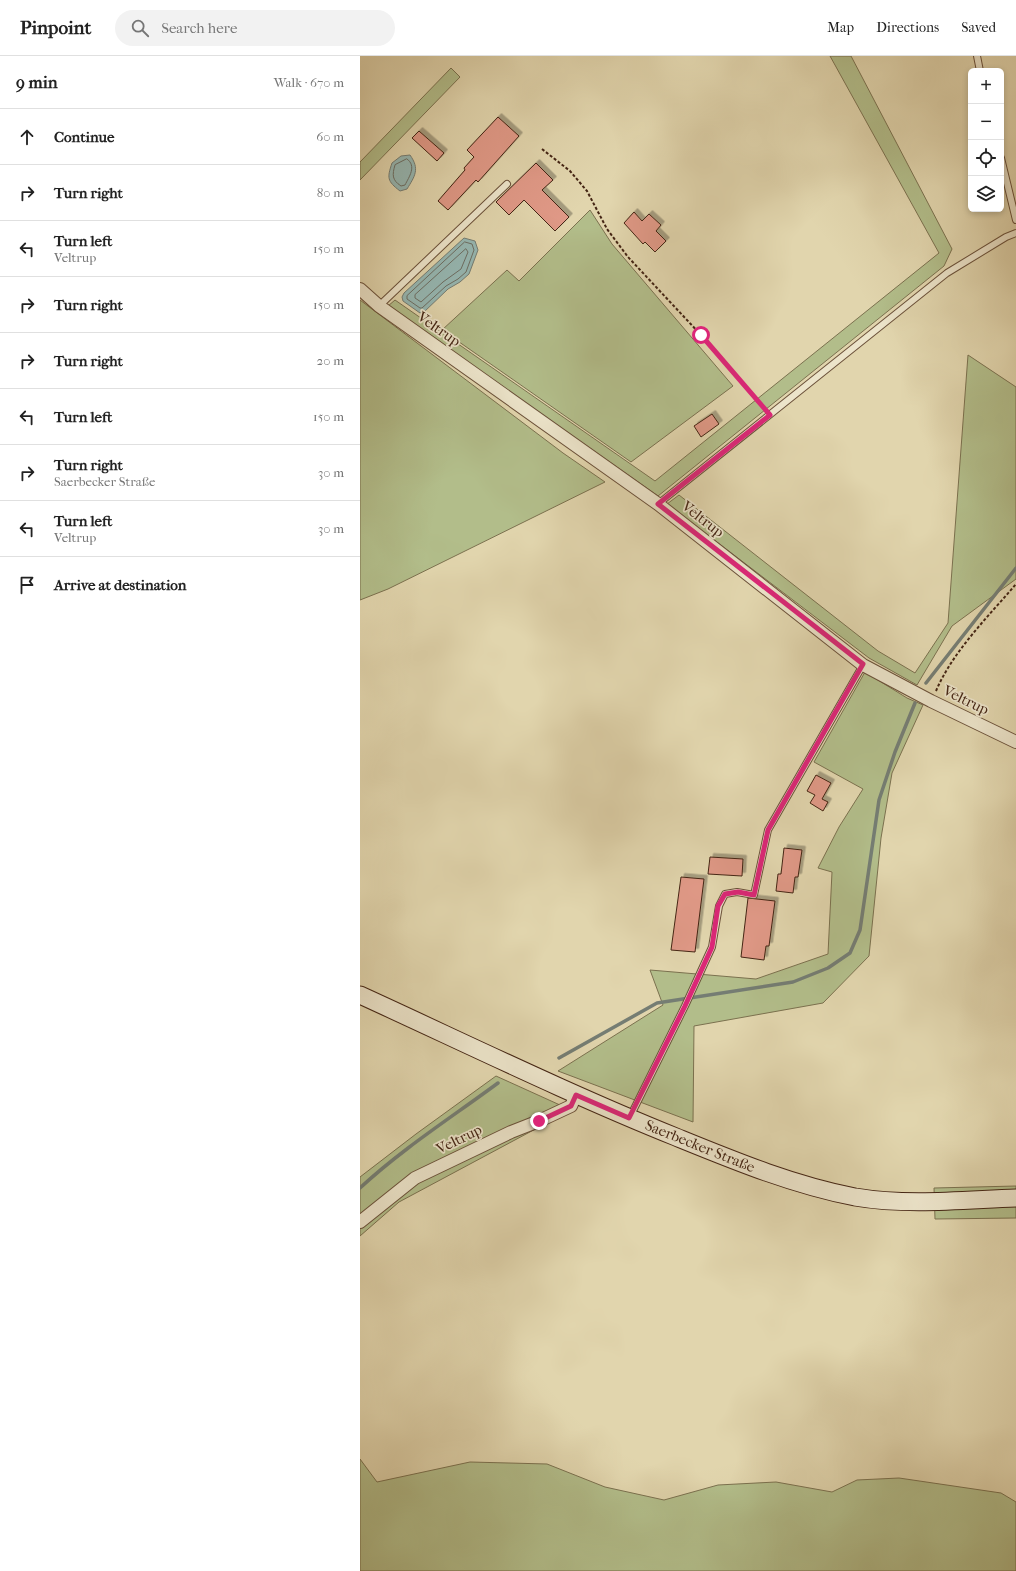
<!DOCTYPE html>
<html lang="en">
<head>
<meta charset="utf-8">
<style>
	:root { --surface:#fff; --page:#f2f2f2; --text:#222; --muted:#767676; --line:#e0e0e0 }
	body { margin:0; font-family:"IM FELL French Canon",serif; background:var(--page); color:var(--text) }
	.controls { position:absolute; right:12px; top:12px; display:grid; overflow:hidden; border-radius:6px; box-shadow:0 2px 6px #0003 }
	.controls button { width:36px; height:36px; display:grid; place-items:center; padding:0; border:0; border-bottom:1px solid var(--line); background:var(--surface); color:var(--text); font:20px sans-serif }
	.stop { position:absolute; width:12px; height:12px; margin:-9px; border:3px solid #db2777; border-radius:50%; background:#fff }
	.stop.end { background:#db2777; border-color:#fff; box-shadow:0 1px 4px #0008 }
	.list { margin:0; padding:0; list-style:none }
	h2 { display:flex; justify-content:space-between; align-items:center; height:52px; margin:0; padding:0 16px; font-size:17px }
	h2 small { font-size:13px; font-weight:400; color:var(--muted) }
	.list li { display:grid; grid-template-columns:26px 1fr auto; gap:12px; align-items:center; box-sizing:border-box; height:56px; padding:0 16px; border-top:1px solid var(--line) }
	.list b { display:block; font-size:15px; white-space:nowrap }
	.list p { margin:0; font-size:13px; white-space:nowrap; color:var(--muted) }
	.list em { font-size:13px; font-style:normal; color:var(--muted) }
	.icon { flex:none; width:22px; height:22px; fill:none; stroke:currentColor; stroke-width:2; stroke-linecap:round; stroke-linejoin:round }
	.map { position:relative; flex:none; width:656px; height:1515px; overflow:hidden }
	header { display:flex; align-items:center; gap:24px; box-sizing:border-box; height:56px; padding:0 20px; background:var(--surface); border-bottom:1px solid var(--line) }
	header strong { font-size:19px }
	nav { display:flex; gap:22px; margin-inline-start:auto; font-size:14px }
	.search { width:280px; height:36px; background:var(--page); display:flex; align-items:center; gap:10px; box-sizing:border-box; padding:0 14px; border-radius:22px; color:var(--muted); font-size:15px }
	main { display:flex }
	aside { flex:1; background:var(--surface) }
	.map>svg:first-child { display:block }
	.green { fill:#b2bd8a; stroke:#7b714f }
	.water { fill:#96b7b2; stroke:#757d73 }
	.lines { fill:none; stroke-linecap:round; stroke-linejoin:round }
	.shore { stroke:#6d6e63; stroke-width:1 }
	.stream { stroke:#757d73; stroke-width:3.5 }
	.building { fill:#e09987; stroke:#442514; filter:url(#shadow) }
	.lane-casing { stroke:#6b513a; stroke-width:8 }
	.street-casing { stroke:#6b513a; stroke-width:14 }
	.secondary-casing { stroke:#442514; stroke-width:19 }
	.path { stroke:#442514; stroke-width:2; stroke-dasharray:3 2; stroke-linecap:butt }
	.lane { stroke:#ece4ca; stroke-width:6 }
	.street { stroke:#ece4ca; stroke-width:12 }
	.secondary { stroke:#ece4ca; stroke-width:17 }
	.route { stroke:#db2777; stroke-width:5 }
	.labels { text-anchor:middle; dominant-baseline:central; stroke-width:3.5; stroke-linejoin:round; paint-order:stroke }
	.street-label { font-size:15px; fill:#442514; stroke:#ece4ca }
</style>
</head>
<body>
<header>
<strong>Pinpoint</strong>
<div class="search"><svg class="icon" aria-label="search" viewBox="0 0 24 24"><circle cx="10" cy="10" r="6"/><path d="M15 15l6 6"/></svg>Search here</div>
<nav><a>Map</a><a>Directions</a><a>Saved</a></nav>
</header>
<main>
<aside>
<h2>9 min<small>Walk · 670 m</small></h2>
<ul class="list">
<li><svg class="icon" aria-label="ahead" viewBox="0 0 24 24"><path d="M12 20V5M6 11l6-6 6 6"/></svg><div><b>Continue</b></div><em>60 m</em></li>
<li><svg class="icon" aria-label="right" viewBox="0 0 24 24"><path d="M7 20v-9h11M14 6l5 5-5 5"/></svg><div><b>Turn right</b></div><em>80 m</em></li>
<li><svg class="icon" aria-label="left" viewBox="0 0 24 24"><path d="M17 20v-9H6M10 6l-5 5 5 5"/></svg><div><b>Turn left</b><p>Veltrup</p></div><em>150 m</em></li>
<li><svg class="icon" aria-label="right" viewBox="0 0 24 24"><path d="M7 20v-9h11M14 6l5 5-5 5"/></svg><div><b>Turn right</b></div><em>150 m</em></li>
<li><svg class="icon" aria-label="right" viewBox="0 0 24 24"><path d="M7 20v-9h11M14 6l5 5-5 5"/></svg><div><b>Turn right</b></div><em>20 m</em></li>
<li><svg class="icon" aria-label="left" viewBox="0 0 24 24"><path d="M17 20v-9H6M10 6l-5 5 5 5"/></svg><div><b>Turn left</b></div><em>150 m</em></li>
<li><svg class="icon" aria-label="right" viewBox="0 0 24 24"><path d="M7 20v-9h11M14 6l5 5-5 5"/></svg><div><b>Turn right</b><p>Saerbecker Straße</p></div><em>30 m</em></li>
<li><svg class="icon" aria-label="left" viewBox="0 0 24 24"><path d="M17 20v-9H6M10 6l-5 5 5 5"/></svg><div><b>Turn left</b><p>Veltrup</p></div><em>30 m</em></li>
<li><svg class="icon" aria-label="arrive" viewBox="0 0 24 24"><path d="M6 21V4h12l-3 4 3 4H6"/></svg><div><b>Arrive at destination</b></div></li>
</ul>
</aside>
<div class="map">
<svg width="656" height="1515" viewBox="0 0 656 1515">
	<defs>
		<filter id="shadow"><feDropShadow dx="3.5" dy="-3.5" stdDeviation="0" flood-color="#0004"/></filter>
	</defs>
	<rect width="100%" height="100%" fill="#e1d5ad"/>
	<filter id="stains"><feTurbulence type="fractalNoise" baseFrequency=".005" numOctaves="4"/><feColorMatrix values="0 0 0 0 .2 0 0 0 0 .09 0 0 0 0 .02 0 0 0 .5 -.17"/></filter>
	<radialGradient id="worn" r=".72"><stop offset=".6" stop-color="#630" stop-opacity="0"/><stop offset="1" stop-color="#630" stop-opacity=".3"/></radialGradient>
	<path class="green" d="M 470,0 L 491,0 L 592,193 L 584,210 L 298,440 L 28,250 L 35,244 L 295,425 L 579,197 Z
		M 91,12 L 100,21 L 0,124 L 0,106 Z
		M 230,154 L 252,188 L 373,330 L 271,406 L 82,274 L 147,214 L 159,225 Z
		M 0,244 L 203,397 L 245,426 L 28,533 L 0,544 Z
		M 608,299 L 656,331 L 656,523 L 592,570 L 557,629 L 509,602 L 307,448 L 319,439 L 518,595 L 555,617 L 588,567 Z
		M 505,616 L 547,642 L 563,649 L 532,717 L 521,782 L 509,900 L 463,947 L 334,970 L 333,1066 L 198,1015 L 303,949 L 290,914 L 396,923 L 468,898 L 472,816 L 458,812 L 479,771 L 503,733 L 454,706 Z
		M 136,1020 L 211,1054 L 39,1146 L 0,1180 L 0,1121 L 56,1078 Z
		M 656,1130 L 656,1162 L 575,1163 L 574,1132 Z
		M 0,1403 L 17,1426 L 110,1406 L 187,1408 L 245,1431 L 304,1444 L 358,1429 L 416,1426 L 472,1436 L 497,1424 L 539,1422 L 641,1437 L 656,1446 L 656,1515 L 0,1515 Z"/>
	<path class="water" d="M 50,99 C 60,113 55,120 47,133 L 40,135 C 27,125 27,122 32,107 L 41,100 Z
		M 104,182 L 115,185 L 118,194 L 109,218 L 100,226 L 88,233 L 64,256 L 60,257 L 43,245 L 42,241 L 44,237 Z"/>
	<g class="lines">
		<path class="shore" d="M 47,103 C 57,110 49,121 45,129 L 41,130 C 32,124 32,119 35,109 Z
			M 105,186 L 112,188 L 114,194 L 106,216 L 98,223 L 86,230 L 62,252 L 60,252 L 47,243 L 47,240 Z
			M 106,193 L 108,196 L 101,213 L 83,226 L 61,246 L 55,242 L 55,239 Z"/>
		<path class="stream" d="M 566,627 L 656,512
			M 199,1002 L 297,947 L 433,926 L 468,912 L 490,897 L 500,874 L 519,744 L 535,696 L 555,647
			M 0,1132 C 42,1093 92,1061 138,1027"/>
	</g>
	<path class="building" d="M 138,61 L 159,80 L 118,126 L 116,124 L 88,154 L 78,145 L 105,114 L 104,112 L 114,101 L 107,94 Z
		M 59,75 L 84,97 L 77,105 L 52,82 Z
		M 176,107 L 193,124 L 182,134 L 209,161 L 195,175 L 164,144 L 149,159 L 136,146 Z
		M 274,156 L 282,165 L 289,158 L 301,169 L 296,175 L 306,185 L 295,196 L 285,186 L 283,188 L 264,167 Z
		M 352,358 L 359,368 L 341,381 L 334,370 Z
		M 456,719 L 471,727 L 462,743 L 468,746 L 463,755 L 450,747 L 455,739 L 447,735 Z
		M 424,792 L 442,794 L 438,821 L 435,821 L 433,837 L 416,835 L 418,818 L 421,818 Z
		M 350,801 L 383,803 L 382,820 L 348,818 Z
		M 321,821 L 344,823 L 335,896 L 311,894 Z
		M 388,842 L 415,845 L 409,890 L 406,890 L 404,904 L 381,901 Z"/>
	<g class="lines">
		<g class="lane-casing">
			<path id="lane" d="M 617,0 L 620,15
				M 641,102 L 656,164
				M 19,250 L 147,128
				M 298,448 L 587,217 L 646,181 L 656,177
				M 270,1061 L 325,950 L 352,891 L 359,850 L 365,838 L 377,836 L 394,839 L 408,774 L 503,609"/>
		</g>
		<g class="street-casing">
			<path id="street" d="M 0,233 L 19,250 L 298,448 L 503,609 L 571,645 L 656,686
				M 0,1166 L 55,1122 L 151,1076 L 179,1065 L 211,1050 L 216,1039"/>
		</g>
		<g class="secondary-casing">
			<path id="secondary" d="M 0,939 C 105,987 209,1038 316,1081 C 375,1105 433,1129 495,1141 C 548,1150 603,1144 656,1142"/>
		</g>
		<path class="path" d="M 182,93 L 210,115 L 227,135 L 247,173 L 268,201 L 341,279 L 405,353
			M 576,635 C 593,595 628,561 656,528"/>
		<use href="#lane" class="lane"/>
		<use href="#street" class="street"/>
		<use href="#secondary" class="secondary"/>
	</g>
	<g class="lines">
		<path class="route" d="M 179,1065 L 211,1050 L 216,1039 L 269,1062 L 325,950 L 352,891 L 358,850 L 365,838 L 378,836 L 394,839 L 408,774 L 503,608 L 298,448 L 410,359 L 341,279"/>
	</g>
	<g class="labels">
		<g class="street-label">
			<text transform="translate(79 273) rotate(35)">Veltrup</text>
			<text transform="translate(343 463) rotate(38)">Veltrup</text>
			<text transform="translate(606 644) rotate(26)">Veltrup</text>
			<text transform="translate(99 1083) rotate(-26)">Veltrup</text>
			<text transform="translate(340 1090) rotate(22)">Saerbecker Straße</text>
		</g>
	</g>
	<rect width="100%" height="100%" filter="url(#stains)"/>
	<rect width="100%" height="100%" fill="url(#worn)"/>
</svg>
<div class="controls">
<button>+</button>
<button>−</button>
<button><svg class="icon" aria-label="locate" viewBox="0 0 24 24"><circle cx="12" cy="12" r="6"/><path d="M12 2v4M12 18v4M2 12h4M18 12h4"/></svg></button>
<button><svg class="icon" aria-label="layers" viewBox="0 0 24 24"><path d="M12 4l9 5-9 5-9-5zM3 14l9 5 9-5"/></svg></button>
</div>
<div class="stop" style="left:341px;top:279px"></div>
<div class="stop end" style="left:179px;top:1065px"></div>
</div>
</main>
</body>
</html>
